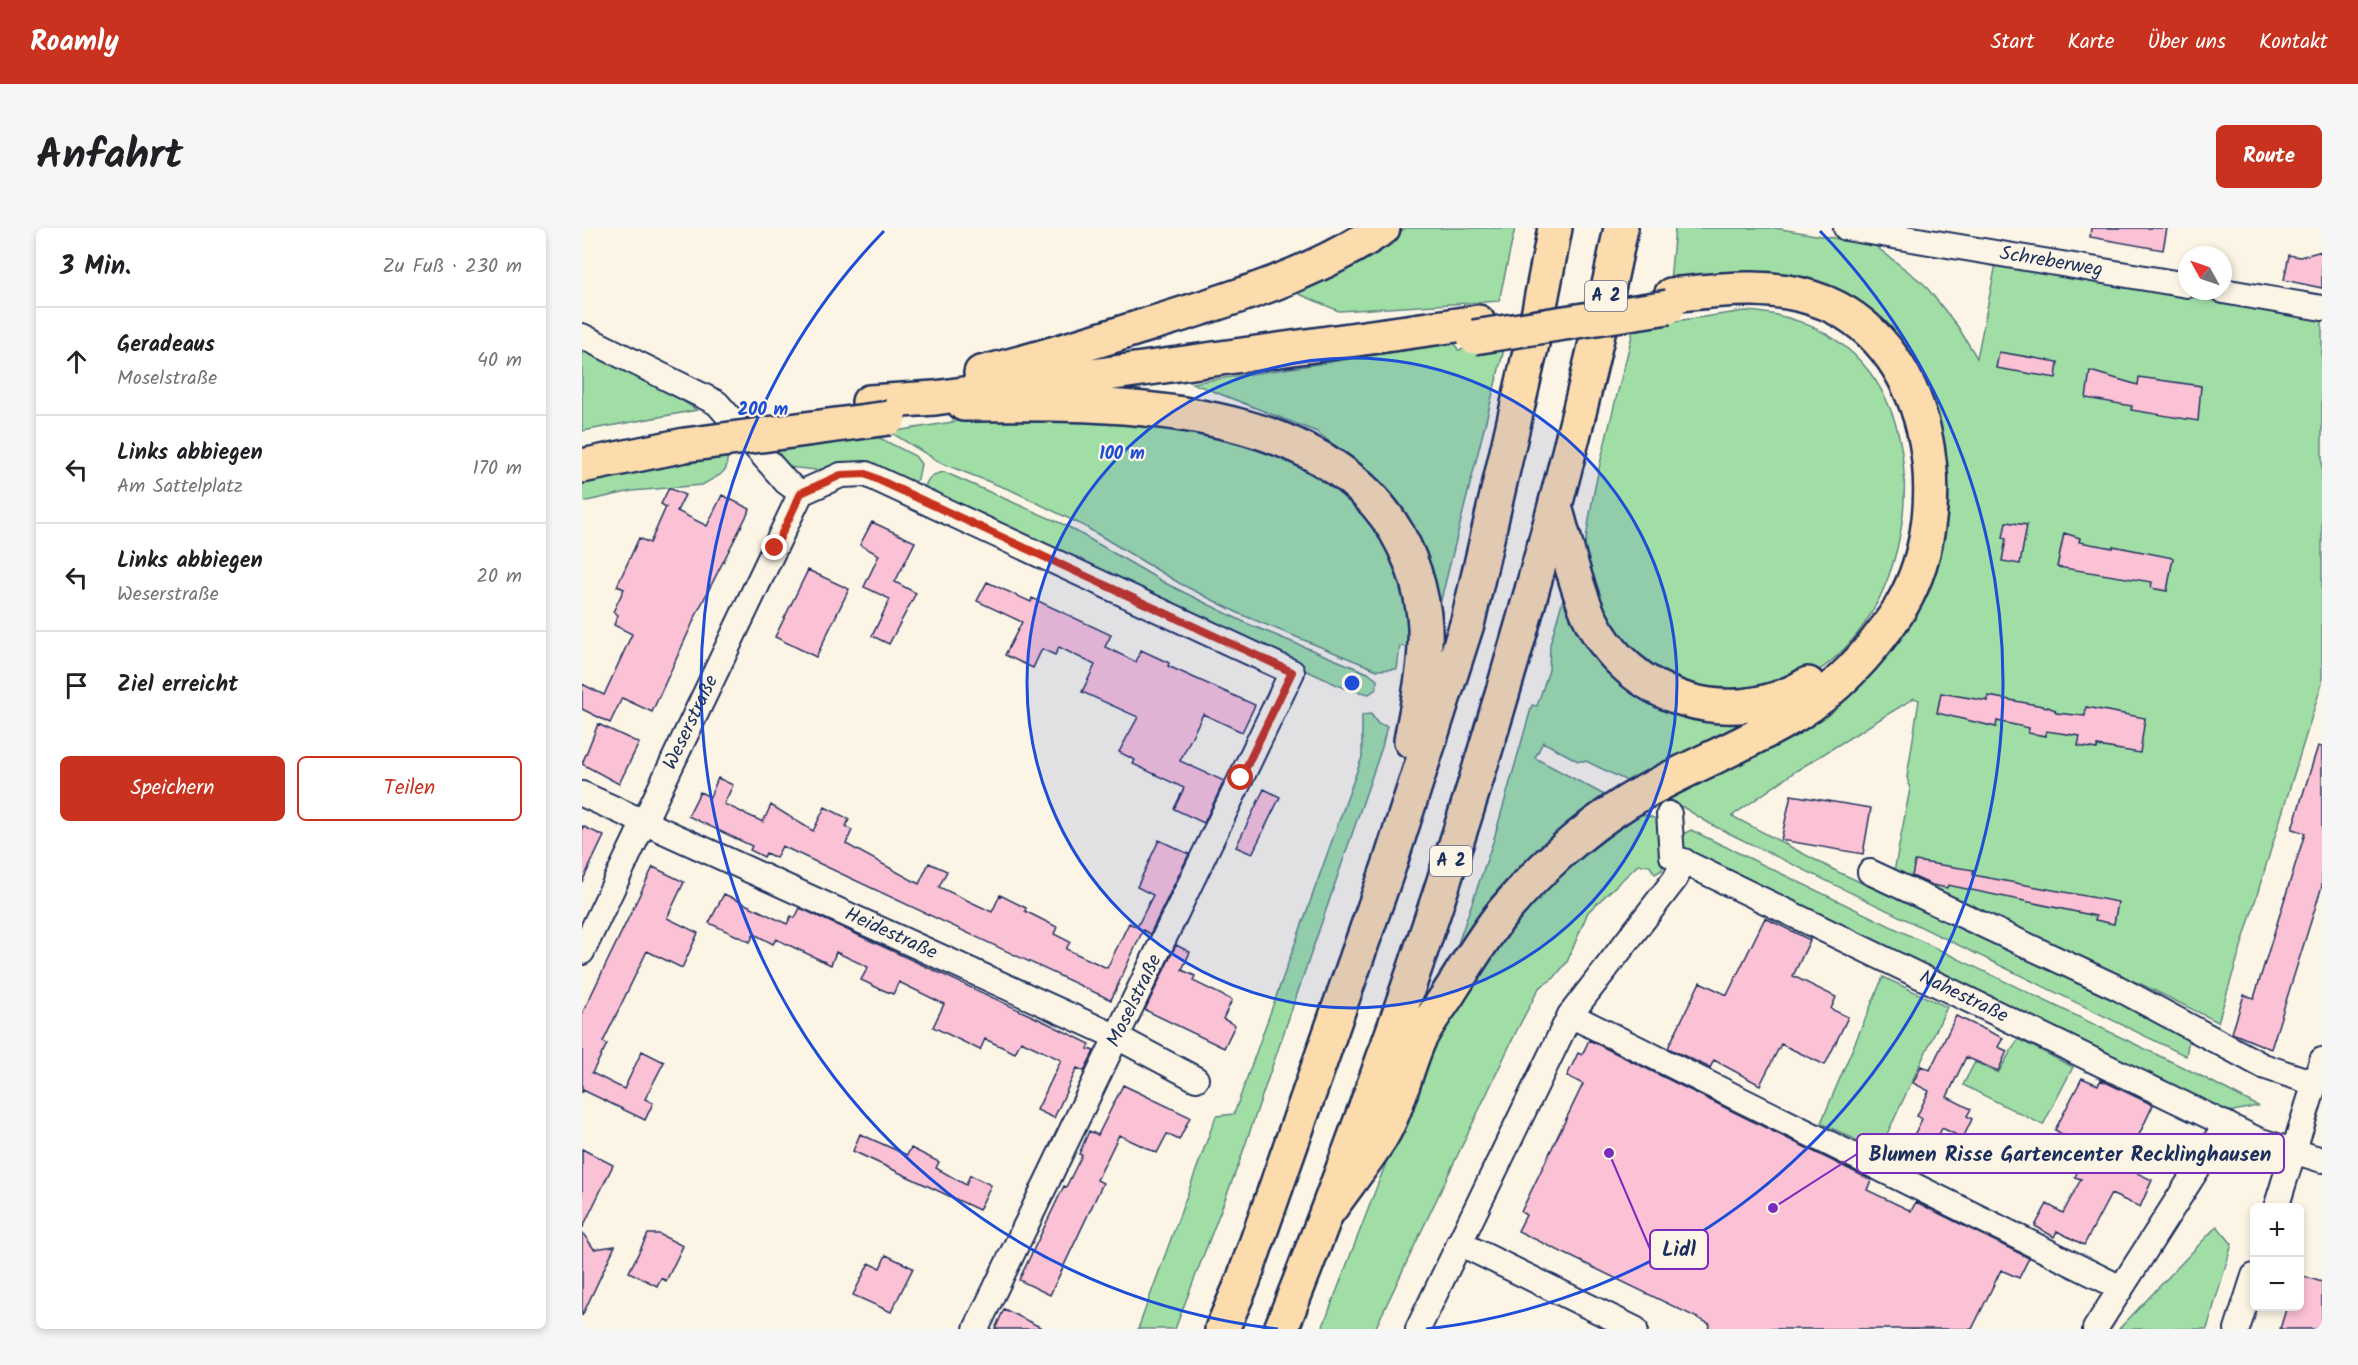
<!DOCTYPE html>
<html lang="de">
<head>
<meta charset="utf-8">
<style>
	:root { --surface:#fff; --page:#f6f6f6; --text:#202124; --muted:#757577; --line:#e0e0e0; --accent:#c8321e }
	body { margin:0; font-family:Kalam,sans-serif; background:var(--page); color:var(--text) }
	.controls { position:absolute; right:18px; bottom:18px; display:grid; overflow:hidden; border-radius:9px; box-shadow:0 3px 9px #0003 }
	.controls button { width:54px; height:54px; display:grid; place-items:center; padding:0; border:0; border-bottom:2px solid var(--line); background:var(--surface); color:var(--text); font:30px sans-serif }
	.compass { position:absolute; left:1596px; top:18px; width:54px; height:54px; border-radius:50%; background:var(--surface); box-shadow:0 3px 9px #0003; rotate:310deg }
	.stop { position:absolute; width:18px; height:18px; margin:-14px; border:4px solid #c8321e; border-radius:50%; background:#fff }
	.stop.end { background:#c8321e; border-color:#fff; box-shadow:0 2px 6px #0008 }
	.list { margin:0; padding:0; list-style:none }
	h2 { display:flex; justify-content:space-between; align-items:center; height:78px; margin:0; padding:0 24px; font-size:26px }
	h2 small { font-size:20px; font-weight:400; color:var(--muted) }
	.list li { display:grid; grid-template-columns:39px 1fr auto; gap:18px; align-items:center; box-sizing:border-box; height:108px; padding:0 24px; border-top:2px solid var(--line) }
	.list b { display:block; font-size:22px; white-space:nowrap }
	.list p { margin:0; font-size:20px; white-space:nowrap; color:var(--muted) }
	.list em { font-size:20px; font-style:normal; color:var(--muted) }
	.actions { display:flex; gap:12px; padding:18px 24px }
	.actions a { flex:1; padding:14px 0; border:2px solid var(--accent); border-radius:9px; text-align:center; font-size:21px; color:var(--accent) }
	.actions .main { background:var(--accent); color:#fff }
	.icon { flex:none; width:33px; height:33px; fill:none; stroke:currentColor; stroke-width:2; stroke-linecap:round; stroke-linejoin:round }
	.map { position:relative; flex:none; width:1740px; height:1101px; overflow:hidden; border-radius:9px }
	header { display:flex; align-items:center; gap:36px; box-sizing:border-box; height:84px; padding:0 30px; background:var(--accent); color:#fff }
	header strong { font-size:28px }
	nav { display:flex; gap:33px; margin-inline-start:auto; font-size:21px }
	.intro { display:flex; align-items:center; justify-content:space-between; box-sizing:border-box; height:144px; padding:0 36px }
	h1 { margin:0; font-size:42px }
	.button { padding:15px 27px; border-radius:9px; background:var(--accent); color:#fff; font-size:21px; font-weight:700 }
	main { display:flex; gap:36px; padding:0 36px }
	aside { flex:1; background:var(--surface); border-radius:9px; box-shadow:0 3px 9px #0003 }
	.map>svg:first-child { display:block }
	.green { fill:#a1dea6; stroke:#5e8682; stroke-width:1.5 }
	.building { fill:#fbc1d4; stroke:#1b2f5e; stroke-width:1.5 }
	.lines { fill:none; stroke-linecap:round; stroke-linejoin:round }
	.minor-casing { stroke:#1b2f5e; stroke-width:28 }
	.highway-casing { stroke:#1b2f5e; stroke-width:38 }
	.minor { stroke:#fcf5e5; stroke-width:24 }
	.highway { stroke:#fcdcac; stroke-width:33 }
	.highway-bridge-casing { stroke:#1b2f5e; stroke-width:38; stroke-linecap:butt }
	.highway-bridge { stroke:#fcdcac; stroke-width:33 }
	.route { stroke:#c8321e; stroke-width:8 }
	.ring { fill:none; stroke:#1d4ed8; stroke-width:3 }
	.labels { text-anchor:middle; dominant-baseline:central; stroke-width:4.5; stroke-linejoin:round; paint-order:stroke }
	.shield { fill:#fcf5e5; stroke:#5e6a86; stroke-width:1.5 }
	.shield-label { font-size:18px; font-weight:bold; fill:#1b2f5e }
	.street-label { font-size:20px; fill:#1b2f5e; stroke:#fcf5e5 }
	.centre { fill:#1d4ed8; stroke:#fcf5e5; stroke-width:3 }
	.ring-label { font-size:18px; text-anchor:middle; font-weight:bold; fill:#1d4ed8; stroke:#fcf5e5; stroke-width:4.5; stroke-linejoin:round; paint-order:stroke }
	.leader { fill:none; stroke:#7b2cbf; stroke-width:2 }
	.callout-dot { fill:#7b2cbf; stroke:#fcf5e5; stroke-width:2 }
	.callout { fill:#fcf5e5; stroke:#7b2cbf; stroke-width:2 }
	.callout-label { font-size:21px; text-anchor:middle; font-weight:bold; fill:#1b2f5e }
</style>
</head>
<body>
<header>
<strong>Roamly</strong>
<nav><a>Start</a><a>Karte</a><a>Über uns</a><a>Kontakt</a></nav>
</header>
<div class="intro"><h1>Anfahrt</h1><a class="button">Route</a></div>
<main>
<aside>
<h2>3 Min.<small>Zu Fuß · 230 m</small></h2>
<ul class="list">
<li><svg class="icon" aria-label="ahead" viewBox="0 0 24 24"><path d="M12 20V5M6 11l6-6 6 6"/></svg><div><b>Geradeaus</b><p>Moselstraße</p></div><em>40 m</em></li>
<li><svg class="icon" aria-label="left" viewBox="0 0 24 24"><path d="M17 20v-9H6M10 6l-5 5 5 5"/></svg><div><b>Links abbiegen</b><p>Am Sattelplatz</p></div><em>170 m</em></li>
<li><svg class="icon" aria-label="left" viewBox="0 0 24 24"><path d="M17 20v-9H6M10 6l-5 5 5 5"/></svg><div><b>Links abbiegen</b><p>Weserstraße</p></div><em>20 m</em></li>
<li><svg class="icon" aria-label="arrive" viewBox="0 0 24 24"><path d="M6 21V4h12l-3 4 3 4H6"/></svg><div><b>Ziel erreicht</b></div></li>
</ul>
<div class="actions"><a class="main">Speichern</a><a>Teilen</a></div>
</aside>
<div class="map">
<svg width="1740" height="1101" viewBox="0 0 1740 1101">
	<rect width="100%" height="100%" fill="#fcf5e5"/>
	<filter id="ink" filterUnits="userSpaceOnUse"><feTurbulence type="fractalNoise" baseFrequency=".0167" numOctaves="2"/><feDisplacementMap in="SourceGraphic" scale="12" xChannelSelector="R" yChannelSelector="G"/><feConvolveMatrix kernelMatrix="1 2 1 2 8 2 1 2 1" color-interpolation-filters="sRGB"/></filter>
	<g filter="url(#ink)">
		<path class="green" d="M 824,0 L 933,0 L 917,73 L 757,83 L 712,64 Z
			M 1093,0 L 1193,0 L 1292,17 L 1342,56 L 1376,99 L 1395,130 L 1414,36 L 1740,91 L 1740,455 L 1636,794 L 1559,756 L 1502,735 L 1312,644 L 1328,561 L 1325,549 L 1337,472 L 1332,470 L 1214,543 L 1150,588 L 1256,644 L 1608,805 L 1604,828 L 1130,597 L 1086,570 L 1119,551 L 1159,536 L 1217,506 L 1260,475 L 1289,447 L 1326,400 L 1344,368 L 1355,325 L 1363,266 L 1295,95 L 1088,53 Z
			M 1163,83 C 1224,86 1277,115 1304,171 C 1349,266 1310,423 1202,460 C 1189,464 1170,461 1156,461 C 1141,461 1119,466 1105,462 C 1098,460 1040,420 1037,415 C 1029,402 1005,350 1002,335 C 1000,327 1004,314 1005,305 C 1015,235 1036,167 1052,99 Z
			M 873,115 L 876,122 L 923,117 L 858,376 L 830,298 L 794,250 L 735,204 L 610,155 Z
			M 0,119 L 77,158 L 115,182 L 0,203 Z
			M 408,188 C 495,189 605,195 688,224 C 710,232 728,244 747,257 C 756,262 767,267 774,274 C 813,312 823,369 831,420 L 818,418 L 815,441 L 795,442 L 658,386 L 597,355 L 502,298 L 431,263 L 359,235 L 308,204 Z
			M 290,206 L 333,228 L 339,236 L 336,251 L 331,255 L 275,238 L 234,242 L 206,239 L 184,221 Z
			M 146,224 L 144,241 L 138,247 L 120,257 L 50,263 L 0,274 L 0,245 Z
			M 362,244 L 485,298 L 585,356 L 666,396 L 786,445 L 795,452 L 794,461 L 787,466 L 764,461 L 348,268 L 343,259 C 346,248 352,246 362,244 Z
			M 983,364 L 1061,470 C 1099,492 1136,497 1179,492 L 1051,556 L 1004,533 L 996,533 L 961,514 L 953,530 L 1028,570 L 868,739 L 911,614 L 950,477 L 955,478 L 967,442 L 968,416 Z
			M 789,486 L 796,496 L 805,498 L 800,519 L 657,935 L 593,1101 L 556,1101 L 634,888 L 652,886 L 780,529 L 780,487 Z
			M 1058,586 C 1092,591 1086,616 1080,642 L 1073,646 L 1067,637 L 1056,637 L 1006,684 L 985,734 L 972,750 L 957,760 L 935,802 L 793,1101 L 740,1101 L 824,883 L 866,789 L 937,689 L 975,647 Z
			M 1109,602 L 1615,846 L 1676,878 L 1642,885 L 1095,616 L 1095,609 Z
			M 1301,749 L 1365,779 L 1297,923 L 1239,895 Z
			M 1436,811 L 1491,839 L 1461,897 L 1381,857 L 1393,834 L 1416,845 Z
			M 1635,998 L 1650,1016 L 1625,1101 L 1537,1101 Z"/>
		<path class="building" d="M 1509,0 L 1585,0 L 1581,22 L 1508,9 Z
			M 1740,23 L 1740,60 L 1702,52 L 1707,27 L 1718,29 Z
			M 1417,124 L 1476,134 L 1474,150 L 1414,140 Z
			M 1508,143 L 1556,157 L 1557,149 L 1619,158 L 1616,193 L 1549,182 L 1550,178 L 1504,170 Z
			M 87,260 L 103,267 L 95,283 L 125,298 L 140,267 L 168,281 L 117,381 L 70,484 L 40,470 L 28,495 L 0,481 L 0,456 L 22,467 L 50,406 L 32,397 L 36,387 L 31,384 L 42,361 L 35,358 L 57,310 L 68,315 L 84,279 L 79,276 Z
			M 290,294 L 333,314 L 313,354 L 334,365 L 307,416 L 290,408 L 308,371 L 282,359 L 297,327 L 278,317 Z
			M 1424,294 L 1445,297 L 1438,336 L 1420,333 L 1424,311 L 1421,310 Z
			M 1482,305 L 1498,310 L 1497,314 L 1531,320 L 1531,318 L 1591,330 L 1585,363 L 1569,360 L 1570,354 L 1475,339 Z
			M 226,342 L 267,361 L 234,429 L 193,409 Z
			M 405,354 L 449,374 L 450,370 L 529,407 L 523,419 L 554,434 L 559,422 L 587,435 L 586,438 L 673,477 L 660,504 L 621,486 L 598,533 L 642,553 L 622,595 L 592,581 L 602,560 L 551,536 L 553,532 L 537,524 L 556,489 L 500,464 L 513,437 L 477,419 L 473,427 L 460,421 L 451,440 L 423,427 L 440,394 L 395,373 Z
			M 1359,465 L 1406,473 L 1406,468 L 1466,479 L 1473,482 L 1474,485 L 1503,488 L 1504,479 L 1563,490 L 1558,525 L 1515,518 L 1515,521 L 1496,518 L 1498,508 L 1464,503 L 1464,508 L 1446,505 L 1447,500 L 1415,493 L 1414,499 L 1355,485 Z
			M 16,496 L 57,515 L 37,556 L 0,536 Z
			M 1736,518 L 1740,519 L 1740,658 L 1689,821 L 1650,805 L 1662,767 L 1672,770 L 1723,605 L 1710,601 Z
			M 136,550 L 151,557 L 142,576 L 181,594 L 189,577 L 231,603 L 243,579 L 267,591 L 264,599 L 270,602 L 264,616 L 337,656 L 347,635 L 365,643 L 357,659 L 410,684 L 418,667 L 444,680 L 443,683 L 475,699 L 472,706 L 488,714 L 484,721 L 525,740 L 547,695 L 555,699 L 571,667 L 555,659 L 577,612 L 607,626 L 568,706 L 561,702 L 529,772 L 200,618 L 194,630 L 184,625 L 182,629 L 168,622 L 170,618 L 106,588 L 118,564 L 128,569 Z
			M 682,561 L 698,569 L 670,626 L 654,619 Z
			M 1209,567 L 1289,580 L 1281,626 L 1199,612 Z
			M 0,598 L 22,608 L 0,654 Z
			M 1333,633 L 1392,642 L 1391,647 L 1536,674 L 1532,696 L 1513,692 L 1514,688 L 1366,657 L 1365,660 L 1350,657 L 1330,648 Z
			M 71,639 L 102,654 L 85,690 L 116,705 L 100,740 L 65,723 L 21,814 L 25,816 L 10,845 L 42,861 L 60,823 L 82,834 L 63,871 L 71,875 L 63,892 L 1,862 L 0,865 L 0,786 Z
			M 142,666 L 205,696 L 209,688 L 213,690 L 218,680 L 465,795 L 508,816 L 506,821 L 512,823 L 502,843 L 495,840 L 472,890 L 455,882 L 479,832 L 439,813 L 433,825 L 403,811 L 398,822 L 351,799 L 362,776 L 317,754 L 311,766 L 296,760 L 279,752 L 286,739 L 254,724 L 249,737 L 194,711 L 191,716 L 172,706 L 168,714 L 127,695 Z
			M 1183,690 L 1228,712 L 1211,748 L 1254,769 L 1249,781 L 1266,789 L 1243,837 L 1199,816 L 1178,857 L 1132,832 L 1128,840 L 1086,820 L 1118,754 L 1145,767 Z
			M 594,717 L 608,724 L 600,742 L 613,748 L 611,753 L 650,772 L 641,791 L 653,797 L 642,820 L 563,782 Z
			M 1374,788 L 1421,810 L 1416,819 L 1425,823 L 1416,843 L 1384,829 L 1365,869 L 1389,881 L 1385,888 L 1390,891 L 1381,910 L 1360,900 L 1348,927 L 1327,917 L 1340,891 L 1335,888 L 1347,863 L 1331,855 L 1339,838 L 1348,842 Z
			M 1007,812 L 1289,952 L 1285,962 L 1329,983 L 1334,974 L 1447,1030 L 1437,1050 L 1419,1042 L 1390,1101 L 1126,1101 L 1128,1096 L 936,1003 L 944,987 L 939,984 L 1001,856 L 985,848 L 996,825 L 1000,827 Z
			M 1500,850 L 1516,857 L 1519,852 L 1571,877 L 1542,939 L 1570,952 L 1558,979 L 1529,966 L 1502,1017 L 1475,1003 L 1472,1009 L 1453,998 L 1465,976 L 1481,985 L 1499,951 L 1493,949 L 1504,924 L 1488,917 L 1490,912 L 1473,902 Z
			M 541,857 L 608,889 L 597,912 L 585,906 L 575,925 L 537,907 L 515,952 L 521,955 L 468,1067 L 437,1052 L 482,958 L 484,959 L 500,927 L 497,926 L 507,903 L 516,907 Z
			M 278,906 L 325,927 L 329,920 L 357,934 L 354,940 L 384,957 L 388,947 L 409,957 L 397,982 L 271,923 Z
			M 0,921 L 31,937 L 0,1001 Z
			M 0,1004 L 12,1021 L 33,1018 L 0,1088 Z
			M 66,1006 L 77,1006 L 101,1018 L 84,1053 L 79,1050 L 75,1058 L 47,1044 Z
			M 304,1027 L 331,1040 L 309,1084 L 271,1067 L 287,1035 L 298,1040 Z
			M 1718,1047 L 1740,1054 L 1740,1101 L 1698,1101 L 1705,1078 L 1718,1078 Z
			M 422,1081 L 462,1101 L 413,1101 Z"/>
		<g class="lines">
			<g class="minor-casing">
				<g id="minor">
					<path id="s1" d="M 1264,0 L 1605,57"/>
					<path d="M 1641,63 L 1740,80"/>
					<path d="M 0,108 L 135,175 L 204,254 L 219,265"/>
					<path d="M 219,265 L 259,247 L 284,246 L 710,444 L 394,1101"/>
					<path id="s2" d="M 0,566 L 535,809 L 614,851"/>
					<path id="s3" d="M 1087,586 L 1090,628 L 1676,912 L 1740,932"/>
					<path d="M 1288,644 L 1536,760 L 1681,838 L 1732,855"/>
					<path id="s4" d="M 0,724 L 219,265"/>
					<path d="M 988,787 L 1539,1060"/>
					<path d="M 1694,980 L 1740,832"/>
					<path d="M 877,1015 L 1053,1101"/>
					<path d="M 836,1101 L 988,787 L 1093,651 L 1102,633"/>
					<path d="M 1513,1101 L 1644,896"/>
					<path d="M 1655,1101 L 1672,1048"/>
				</g>
			</g>
			<g class="highway-casing">
				<path id="highway" d="M 399,145 C 455,132 510,114 565,97 C 647,72 729,48 801,0
					M 287,174 L 353,170 L 896,94
					M 382,176 C 548,174 813,170 842,387 C 847,429 836,472 829,513
					M 0,238 L 103,217
					M 973,279 C 984,315 992,354 1007,388 C 1046,471 1148,504 1226,456
					M 747,982 C 764,958 783,934 799,909 C 816,881 823,844 836,814 C 843,798 855,783 865,768 C 883,740 901,709 922,683 C 956,642 1000,602 1045,574 C 1099,541 1161,519 1215,486 C 1255,461 1289,424 1315,385 C 1376,292 1355,122 1244,75 C 1193,54 1142,61 1089,67
					M 640,1101 L 661,1053 L 807,638 L 886,393 L 954,98 L 973,0
					M 699,1101 C 792,869 873,634 941,394 C 978,264 1012,133 1039,0"/>
			</g>
			<use href="#minor" class="minor"/>
			<use href="#highway" class="highway"/>
			<g class="highway-bridge-casing">
				<path id="highway-bridge" d="M 892,109 L 1086,79
					M 103,217 L 307,190"/>
			</g>
			<use href="#highway-bridge" class="highway-bridge"/>
		</g>
	</g>
	<g class="lines" filter="url(#ink)">
		<path class="route" d="M 193,320 L 219,265 L 259,247 L 284,246 L 710,444 L 659,550"/>
	</g>
	<circle cx="770" cy="455" r="325" fill="#1d4ed8" fill-opacity=".12"/>
	<g class="ring">
		<circle cx="770" cy="455" r="325"/>
		<path d="M696 1101A650 650 0 0 1 302 3M1238 3A650 650 0 0 1 844 1101"/>
	</g>
	<g class="labels">
		<g class="shield">
			<rect x="1003" y="53" width="42" height="30" rx="4.5"/>
			<rect x="848" y="618" width="42" height="30" rx="4.5"/>
		</g>
		<g class="shield-label">
			<text x="1024" y="68">A 2</text>
			<text x="869" y="633">A 2</text>
		</g>
		<g class="street-label">
			<text stroke="none"><textPath href="#s1" startOffset="208">Schreberweg</textPath></text>
			<text stroke="none"><textPath href="#s4" startOffset="254">Weserstraße</textPath></text>
			<text stroke="none"><textPath href="#s2" startOffset="339">Heidestraße</textPath></text>
			<text stroke="none"><textPath href="#s3" startOffset="366">Nahestraße</textPath></text>
			<text transform="translate(553 773) rotate(-64)">Moselstraße</text>
		</g>
	</g>
	<circle cx="770" cy="455" r="9" class="centre"/>
	<g class="ring-label">
		<text x="181" y="187">200 m</text>
		<text x="540" y="231">100 m</text>
	</g>
	<path class="leader" d="M1191 980L1275 926M1027 925L1068 1021"/>
	<g class="callout-dot">
		<circle cx="1191" cy="980" r="6"/>
		<circle cx="1027" cy="925" r="6"/>
	</g>
	<g class="callout">
		<rect x="1275" y="906" width="427" height="39" rx="6"/>
		<rect x="1068" y="1002" width="58" height="39" rx="6"/>
	</g>
	<g class="callout-label">
		<text x="1488" y="933">Blumen Risse Gartencenter Recklinghausen</text>
		<text x="1097" y="1028">Lidl</text>
	</g>
</svg>
<div class="controls">
<button>+</button>
<button>−</button>
</div>
<svg class="compass" viewBox="-18 -18 36 36"><path d="M0-13l5 13h-10z" fill="#e53935"/><path d="M0 13l5-13h-10z" fill="#757577"/></svg>
<div class="stop" style="left:659px;top:550px"></div>
<div class="stop end" style="left:193px;top:320px"></div>
</div>
</main>
</body>
</html>
